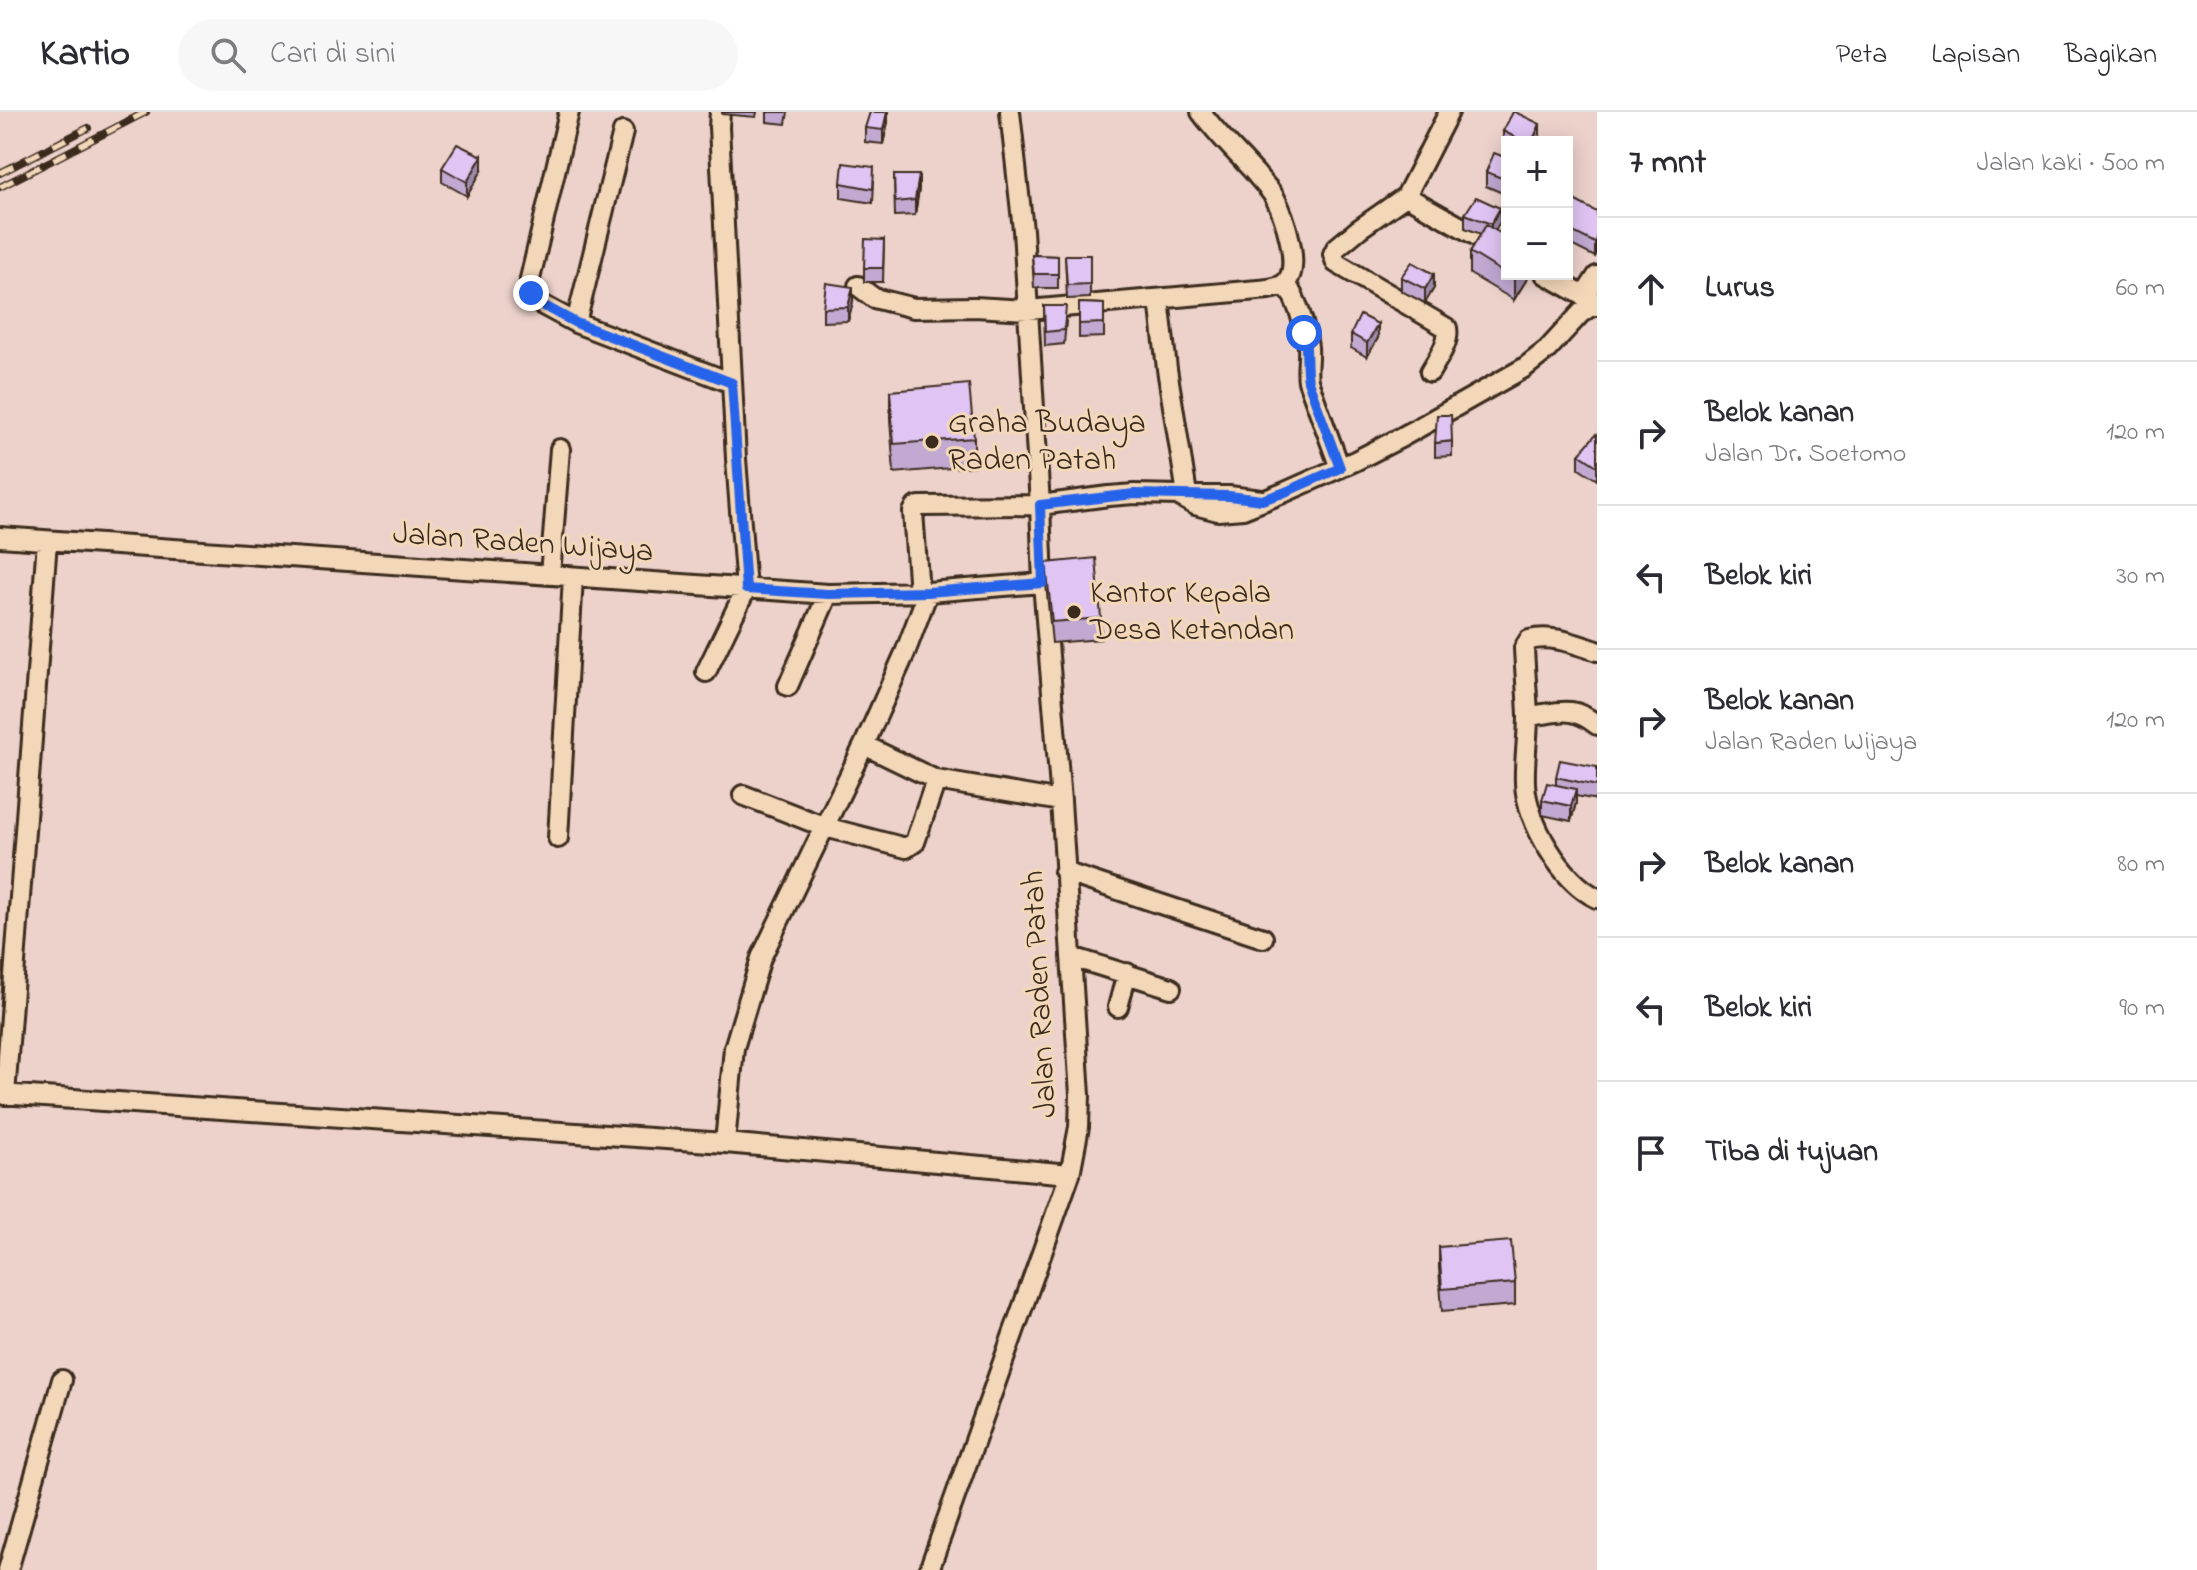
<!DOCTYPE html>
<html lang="id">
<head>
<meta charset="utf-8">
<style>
	:root { --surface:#fff; --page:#f7f7f7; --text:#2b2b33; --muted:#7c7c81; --line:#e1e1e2 }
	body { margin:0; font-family:"Indie Flower",sans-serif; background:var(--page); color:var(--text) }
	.controls { position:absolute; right:24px; top:24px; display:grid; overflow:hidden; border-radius:0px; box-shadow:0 4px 20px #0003 }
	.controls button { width:72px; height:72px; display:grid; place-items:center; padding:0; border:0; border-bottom:2px solid var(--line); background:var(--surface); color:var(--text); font:40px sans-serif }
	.stop { position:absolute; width:24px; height:24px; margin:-18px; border:6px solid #2563eb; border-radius:50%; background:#fff }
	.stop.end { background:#2563eb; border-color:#fff; box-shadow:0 2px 8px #0008 }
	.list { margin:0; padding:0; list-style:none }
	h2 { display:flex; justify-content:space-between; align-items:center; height:104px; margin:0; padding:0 32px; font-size:34px }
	h2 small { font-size:26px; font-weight:400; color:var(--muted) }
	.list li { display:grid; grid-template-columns:52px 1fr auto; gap:24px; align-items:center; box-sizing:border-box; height:144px; padding:0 32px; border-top:2px solid var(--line) }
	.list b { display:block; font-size:30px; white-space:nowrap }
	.list p { margin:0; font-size:26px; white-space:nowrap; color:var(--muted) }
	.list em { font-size:26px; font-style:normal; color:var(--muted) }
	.icon { flex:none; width:44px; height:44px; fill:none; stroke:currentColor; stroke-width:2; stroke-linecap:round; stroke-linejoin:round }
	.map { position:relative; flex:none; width:1597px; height:1458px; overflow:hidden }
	header { display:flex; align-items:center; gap:48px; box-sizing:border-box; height:112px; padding:0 40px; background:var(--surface); border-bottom:2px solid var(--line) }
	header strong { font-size:38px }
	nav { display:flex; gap:44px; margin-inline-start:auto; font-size:28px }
	.search { width:560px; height:72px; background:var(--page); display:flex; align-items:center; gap:20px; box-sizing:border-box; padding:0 28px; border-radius:44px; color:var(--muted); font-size:30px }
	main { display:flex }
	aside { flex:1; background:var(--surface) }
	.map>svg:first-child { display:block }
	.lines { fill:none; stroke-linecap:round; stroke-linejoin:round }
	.minor-casing { stroke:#3b2a1e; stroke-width:24 }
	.minor { stroke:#f3d7b9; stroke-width:18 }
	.rail-casing { stroke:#3b2a1e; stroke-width:8 }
	.rail { stroke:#f3d7b9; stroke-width:5; stroke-dasharray:15; stroke-linecap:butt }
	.wall { fill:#c1a9d2; stroke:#3b2a1e; stroke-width:2 }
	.shaded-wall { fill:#9d8aab; stroke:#3b2a1e; stroke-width:2 }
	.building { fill:#e0c5f4; stroke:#3b2a1e; stroke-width:2 }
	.route { stroke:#2563eb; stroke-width:10 }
	.poi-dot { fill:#3b2a1e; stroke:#f3d7b9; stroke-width:3 }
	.labels { text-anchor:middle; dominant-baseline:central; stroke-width:6; stroke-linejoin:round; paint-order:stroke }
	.poi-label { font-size:32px; fill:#3b2a1e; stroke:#f3d7b9; text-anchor:start }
	.street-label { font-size:32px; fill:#3b2a1e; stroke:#f3d7b9 }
</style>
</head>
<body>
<header>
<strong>Kartio</strong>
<div class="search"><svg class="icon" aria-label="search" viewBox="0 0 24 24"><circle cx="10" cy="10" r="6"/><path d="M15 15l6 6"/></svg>Cari di sini</div>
<nav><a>Peta</a><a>Lapisan</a><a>Bagikan</a></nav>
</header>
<main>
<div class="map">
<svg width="1597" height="1458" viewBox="0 0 1597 1458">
	<rect width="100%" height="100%" fill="#edd2cb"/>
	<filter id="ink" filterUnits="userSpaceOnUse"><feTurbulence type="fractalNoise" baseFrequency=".0125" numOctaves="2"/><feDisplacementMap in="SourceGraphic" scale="16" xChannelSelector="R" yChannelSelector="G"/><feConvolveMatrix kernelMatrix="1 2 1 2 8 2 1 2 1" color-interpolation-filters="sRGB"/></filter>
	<g filter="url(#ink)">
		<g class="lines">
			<g class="minor-casing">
				<path id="minor" d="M 569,0 L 530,167 L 531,181 L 537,190 L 576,211 L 732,271
					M 1406,84 L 1507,141
					M 1545,162 L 1584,184 L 1597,194
					M 1286,171 C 1298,191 1305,213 1308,235 C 1309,247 1306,257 1308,269 L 1340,356
					M 858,174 L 874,186 L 914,196 L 975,195 L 1028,198 L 1258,178 C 1267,177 1281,177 1287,169 C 1301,153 1284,103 1275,86 C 1270,77 1261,69 1255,61 C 1237,41 1217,22 1201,0
					M 1584,184 L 1597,164
					M 1159,187 L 1167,257 L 1187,382
					M 576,211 L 623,20
					M 1430,260 C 1437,247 1450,231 1447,216 L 1336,151 L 1333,142 L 1336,136 L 1359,117 L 1406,84 L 1449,0
					M 1179,384 L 1195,393 L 1218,399 L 1243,397 L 1283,381 L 1355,349 L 1402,325 L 1524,256 L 1547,238 L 1581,201 L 1597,190
					M 0,425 L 828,482 L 928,480 L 1043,471
					M 550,463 L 560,337
					M 919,480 L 913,400 L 916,395 L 920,394 L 1040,393 L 1109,384 L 1134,382 L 1229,384 L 1262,388
					M 1597,539 C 1575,532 1552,522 1529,528 L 1524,536 C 1525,558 1527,581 1528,603 C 1528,626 1524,649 1525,671 C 1526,709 1562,770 1597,786
					M 706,560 L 746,477 L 736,347 L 719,15 L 720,0
					M 788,574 L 828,482
					M 1528,604 C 1559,601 1571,592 1597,613
					M 864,633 L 936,668 L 1061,689
					M 743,683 L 825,715 L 906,736 L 915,730 L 936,668
					M 558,726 L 573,465
					M 1064,760 L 1263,826
					M 1072,845 L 1171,876
					M 1118,895 L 1127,861
					M 0,982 L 725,1031 L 1070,1062
					M 5,983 L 47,429
					M 725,1031 L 734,936 L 761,846 L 864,633 L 905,541 L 928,480
					M 8,1458 L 62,1268
					M 929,1458 L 1070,1062 L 1079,1015 L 1080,983 L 1061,689 L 1043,471 L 1040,393 L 1023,118 L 1010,0"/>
			</g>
			<use href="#minor" class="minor"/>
			<g class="rail-casing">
				<path id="rail" d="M 0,61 L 88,16
					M 0,75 L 146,0"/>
			</g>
			<use href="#rail" class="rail"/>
		</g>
		<path class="wall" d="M 722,0 L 757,0 L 756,5 L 722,2 Z
			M 767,0 L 788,0 L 786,12 L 767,10 Z
			M 888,0 L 888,10 L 883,32 L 865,30 L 865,16 Z
			M 1503,19 L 1540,27 L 1538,30 L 1507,30 L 1507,83 L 1486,74 L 1486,60 L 1503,44 L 1503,41 L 1506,35 L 1503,34 Z
			M 442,56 L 482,58 L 467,84 L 442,70 Z
			M 894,63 L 919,77 L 915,103 L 895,104 Z
			M 874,69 L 873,91 L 841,86 L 841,71 Z
			M 1597,100 L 1595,145 L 1567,131 L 1567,101 Z
			M 1465,102 L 1500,110 L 1495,118 L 1530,162 L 1514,188 L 1470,162 L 1470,140 L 1481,122 L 1465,116 Z
			M 884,128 L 883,170 L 864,170 L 864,156 Z
			M 1032,143 L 1058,144 L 1058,176 L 1034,176 Z
			M 1065,143 L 1090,143 L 1090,186 L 1067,187 Z
			M 1401,165 L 1434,176 L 1425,191 L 1401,179 Z
			M 853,189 L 848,209 L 823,210 L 823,196 Z
			M 1079,191 L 1104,192 L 1104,225 L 1079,226 Z
			M 1044,194 L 1066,209 L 1064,232 L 1045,234 Z
			M 1351,222 L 1378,226 L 1367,245 L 1351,236 Z
			M 890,279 L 974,326 L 974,354 L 894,361 L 890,307 Z
			M 1597,323 L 1597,368 L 1579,356 L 1579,342 Z
			M 1452,329 L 1452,344 L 1435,345 L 1435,331 Z
			M 1046,451 L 1101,506 L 1101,527 L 1052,531 L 1046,472 Z
			M 1597,655 L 1597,688 L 1576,684 L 1576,691 L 1571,709 L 1542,703 L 1542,688 L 1556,673 L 1556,665 Z
			M 1439,1135 L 1515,1171 L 1515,1193 L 1442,1199 L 1439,1156 Z"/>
		<path class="shaded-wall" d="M 887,0 L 888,10 L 883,32 L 883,18 Z
			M 1540,12 L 1540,27 L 1538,30 L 1532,30 Z
			M 482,44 L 482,58 L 467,84 L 467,70 Z
			M 919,63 L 919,77 L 915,103 L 915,88 Z
			M 1500,96 L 1500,110 L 1491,126 L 1491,112 Z
			M 1597,127 L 1597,141 L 1595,145 L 1595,131 Z
			M 1434,162 L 1434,176 L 1425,191 L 1425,177 Z
			M 1517,162 L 1530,162 L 1514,188 L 1514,167 Z
			M 853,175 L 853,189 L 848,209 L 848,195 Z
			M 1378,212 L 1378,226 L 1367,245 L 1367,231 Z
			M 1576,677 L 1576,691 L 1571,709 L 1571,694 Z"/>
		<path class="building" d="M 870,0 L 887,0 L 883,18 L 865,16 Z
			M 1513,0 L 1515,0 L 1540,12 L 1532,30 L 1524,30 L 1503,19 Z
			M 457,32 L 482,44 L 467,70 L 442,56 Z
			M 1507,33 L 1507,43 L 1503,41 Z
			M 1494,41 L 1507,46 L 1507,68 L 1486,60 Z
			M 843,51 L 874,55 L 873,77 L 841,71 Z
			M 894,63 L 919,63 L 915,88 L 895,90 Z
			M 1476,85 L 1500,96 L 1491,112 L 1465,102 Z
			M 1574,88 L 1597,100 L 1597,127 L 1595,131 L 1567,117 L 1567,101 Z
			M 1486,113 L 1507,125 L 1507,162 L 1517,162 L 1514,167 L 1470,140 Z
			M 865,127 L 884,128 L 883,156 L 864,156 Z
			M 1032,143 L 1058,144 L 1058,162 L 1034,162 Z
			M 1065,143 L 1090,143 L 1090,172 L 1067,173 Z
			M 1412,150 L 1434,162 L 1425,177 L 1401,165 Z
			M 826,171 L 853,175 L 848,195 L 823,196 Z
			M 1079,191 L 1104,192 L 1104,211 L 1079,212 Z
			M 1044,194 L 1066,194 L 1064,218 L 1045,220 Z
			M 1360,203 L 1378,212 L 1367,231 L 1351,222 Z
			M 969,272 L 974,326 L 894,332 L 890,279 Z
			M 1437,303 L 1451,303 L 1452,329 L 1435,331 Z
			M 1596,322 L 1597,323 L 1597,354 L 1579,342 Z
			M 1096,446 L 1101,506 L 1052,510 L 1046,451 Z
			M 1560,648 L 1597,655 L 1597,674 L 1556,665 Z
			M 1547,671 L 1576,677 L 1571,694 L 1542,688 Z
			M 1511,1129 L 1515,1171 L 1442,1177 L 1439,1135 Z"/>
	</g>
	<g class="lines" filter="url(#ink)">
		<path class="route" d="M 531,181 L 537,190 L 576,211 L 732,271 L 746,477 L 828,482 L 928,480 L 1043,471 L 1040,393 L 1134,382 L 1229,384 L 1262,388 L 1283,381 L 1340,356 L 1308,269 C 1305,253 1308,238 1304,221"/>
	</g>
	<g class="poi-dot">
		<circle cx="932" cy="330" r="8"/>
		<circle cx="1074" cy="500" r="8"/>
	</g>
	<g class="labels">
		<g class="poi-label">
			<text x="948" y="312">Graha Budaya<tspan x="948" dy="37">Raden Patah</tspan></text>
			<text x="1090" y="482">Kantor Kepala<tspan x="1090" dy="37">Desa Ketandan</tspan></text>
		</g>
		<g class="street-label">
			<text transform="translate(523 432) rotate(4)">Jalan Raden Wijaya</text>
			<text transform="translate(1041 882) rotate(-93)">Jalan Raden Patah</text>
		</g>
	</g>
</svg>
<div class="controls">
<button>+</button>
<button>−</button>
</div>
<div class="stop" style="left:1304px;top:221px"></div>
<div class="stop end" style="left:531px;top:181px"></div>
</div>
<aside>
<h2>7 mnt<small>Jalan kaki · 500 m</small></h2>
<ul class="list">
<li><svg class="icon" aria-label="ahead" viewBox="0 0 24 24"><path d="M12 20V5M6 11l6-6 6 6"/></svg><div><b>Lurus</b></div><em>60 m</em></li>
<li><svg class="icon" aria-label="right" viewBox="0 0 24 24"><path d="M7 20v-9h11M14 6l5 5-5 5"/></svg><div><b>Belok kanan</b><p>Jalan Dr. Soetomo</p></div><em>120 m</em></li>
<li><svg class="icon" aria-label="left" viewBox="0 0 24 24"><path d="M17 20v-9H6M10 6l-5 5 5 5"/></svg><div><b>Belok kiri</b></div><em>30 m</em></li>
<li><svg class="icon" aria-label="right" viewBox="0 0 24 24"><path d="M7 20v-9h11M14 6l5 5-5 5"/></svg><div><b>Belok kanan</b><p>Jalan Raden Wijaya</p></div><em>120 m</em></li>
<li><svg class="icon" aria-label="right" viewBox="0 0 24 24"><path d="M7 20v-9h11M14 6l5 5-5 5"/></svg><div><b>Belok kanan</b></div><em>80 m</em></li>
<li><svg class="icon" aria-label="left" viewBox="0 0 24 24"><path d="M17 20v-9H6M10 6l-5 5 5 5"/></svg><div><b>Belok kiri</b></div><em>90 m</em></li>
<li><svg class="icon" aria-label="arrive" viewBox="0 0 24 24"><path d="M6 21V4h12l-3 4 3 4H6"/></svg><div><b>Tiba di tujuan</b></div></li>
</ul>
</aside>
</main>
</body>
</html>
